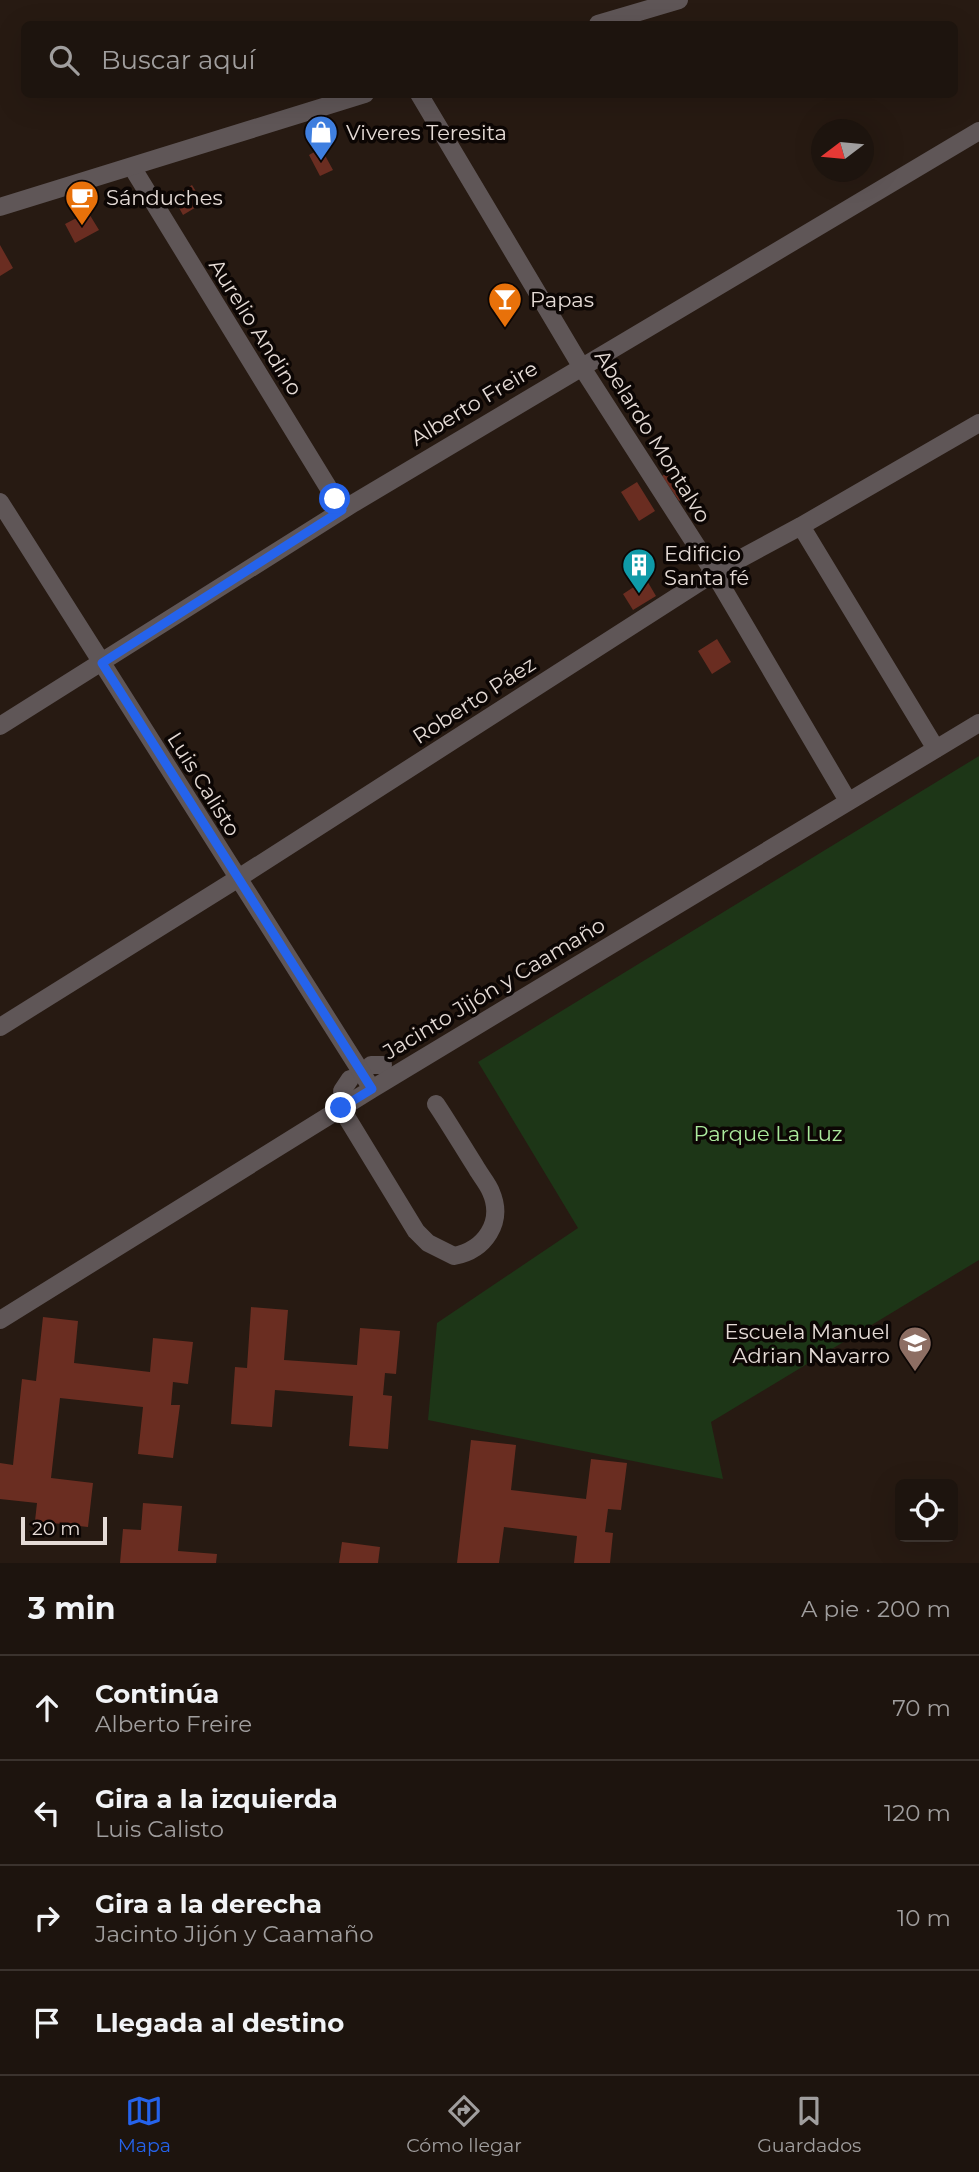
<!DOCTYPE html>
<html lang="es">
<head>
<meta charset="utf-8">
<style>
	:root { --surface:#1d140e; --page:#251d17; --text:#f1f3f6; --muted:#a09e9e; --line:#3b332e; --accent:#2563eb }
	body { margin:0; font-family:Montserrat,sans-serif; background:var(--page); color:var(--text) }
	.controls { position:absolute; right:21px; bottom:21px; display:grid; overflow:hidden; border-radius:10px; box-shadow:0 7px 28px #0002 }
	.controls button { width:63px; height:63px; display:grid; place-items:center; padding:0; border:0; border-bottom:2px solid var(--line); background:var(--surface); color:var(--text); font:35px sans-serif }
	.compass { position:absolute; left:811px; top:119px; width:63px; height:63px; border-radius:50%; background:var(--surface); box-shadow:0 7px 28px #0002; rotate:254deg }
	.scale { position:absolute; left:21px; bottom:18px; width:86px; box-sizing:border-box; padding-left:7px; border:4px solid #e5dbd6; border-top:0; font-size:19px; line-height:24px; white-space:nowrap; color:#e5dbd6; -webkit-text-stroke:5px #0c0604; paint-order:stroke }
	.stop { position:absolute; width:21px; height:21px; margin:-16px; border:5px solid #2563eb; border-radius:50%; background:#fff }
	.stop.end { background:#2563eb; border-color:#fff; box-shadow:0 2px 7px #0008 }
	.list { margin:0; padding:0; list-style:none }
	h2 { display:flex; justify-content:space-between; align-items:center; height:91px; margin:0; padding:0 28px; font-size:30px }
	h2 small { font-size:23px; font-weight:400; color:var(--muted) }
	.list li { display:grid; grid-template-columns:46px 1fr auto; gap:21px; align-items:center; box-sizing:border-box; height:105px; padding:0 28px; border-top:2px solid var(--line) }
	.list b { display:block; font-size:26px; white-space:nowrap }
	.list p { margin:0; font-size:23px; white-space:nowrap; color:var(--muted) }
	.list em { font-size:23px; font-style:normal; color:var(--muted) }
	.icon { flex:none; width:38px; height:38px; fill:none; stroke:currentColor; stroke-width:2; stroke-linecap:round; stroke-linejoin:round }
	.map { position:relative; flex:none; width:979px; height:1563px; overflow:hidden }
	.search { position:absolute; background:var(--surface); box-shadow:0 7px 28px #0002; left:21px; right:21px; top:21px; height:77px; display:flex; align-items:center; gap:18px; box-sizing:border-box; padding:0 24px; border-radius:10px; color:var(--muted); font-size:26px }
	.sheet { height:511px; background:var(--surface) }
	nav { display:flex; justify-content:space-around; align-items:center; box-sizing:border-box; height:98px; border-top:2px solid var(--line); background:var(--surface); font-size:19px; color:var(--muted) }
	nav a { display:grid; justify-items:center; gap:4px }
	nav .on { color:var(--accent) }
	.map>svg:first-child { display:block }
	.green { fill:#1d3617 }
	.building { fill:#6a2d21 }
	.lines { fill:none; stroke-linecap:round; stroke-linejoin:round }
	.service { stroke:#5f5657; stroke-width:18 }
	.pedestrian { stroke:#5f5657; stroke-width:18 }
	.minor { stroke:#5f5657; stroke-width:18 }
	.tertiary { stroke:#5f5657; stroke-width:18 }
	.route { stroke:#2563eb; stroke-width:9 }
	.labels { text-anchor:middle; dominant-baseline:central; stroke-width:7; stroke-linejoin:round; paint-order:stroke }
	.poi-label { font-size:21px; fill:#e5dbd6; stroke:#0c0604; text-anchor:start }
	.street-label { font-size:21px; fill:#e5dbd6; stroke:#0c0604 }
	.park-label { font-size:21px; fill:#abea9d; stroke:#0c0604 }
</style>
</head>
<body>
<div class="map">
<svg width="979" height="1563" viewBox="0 0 979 1563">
	<rect width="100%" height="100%" fill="#271a12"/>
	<path class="green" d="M 979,756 L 979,1260 L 711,1422 L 723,1479 L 428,1420 L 437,1323 L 578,1228 L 478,1062 Z"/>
	<path class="building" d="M 321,148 L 333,170 L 320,176 L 309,155 Z
		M 192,185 L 203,203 L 183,215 L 173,197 Z
		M 88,212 L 99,230 L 75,243 L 65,224 Z
		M 0,245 L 13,268 L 0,276 Z
		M 676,466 L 693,491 L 679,501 L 662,476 Z
		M 637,482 L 655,511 L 639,521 L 621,492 Z
		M 646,579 L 656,596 L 633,610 L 623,594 Z
		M 717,639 L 731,662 L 712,674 L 698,651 Z
		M 251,1307 L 288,1310 L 284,1360 L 357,1365 L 360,1328 L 400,1331 L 396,1374 L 385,1373 L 383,1395 L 392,1396 L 388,1449 L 349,1446 L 353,1396 L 275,1390 L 272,1427 L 231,1424 L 235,1367 L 247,1368 Z
		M 43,1317 L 78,1321 L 74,1363 L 150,1372 L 153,1338 L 193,1342 L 188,1384 L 173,1382 L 171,1405 L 180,1405 L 173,1458 L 138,1454 L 143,1407 L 60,1398 L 51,1478 L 93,1483 L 88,1527 L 35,1521 L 37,1503 L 0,1499 L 0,1463 L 13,1465 L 22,1379 L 36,1381 Z
		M 471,1440 L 516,1445 L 511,1490 L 586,1499 L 591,1459 L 627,1463 L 621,1510 L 608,1509 L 605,1532 L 613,1533 L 610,1563 L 574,1563 L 577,1536 L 504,1527 L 499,1563 L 457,1563 Z
		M 143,1503 L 182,1506 L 178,1551 L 217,1554 L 216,1563 L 120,1563 L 123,1529 L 141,1530 Z
		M 342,1542 L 380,1547 L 378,1563 L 339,1563 Z"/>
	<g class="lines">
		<path class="service" d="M 341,1108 L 416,1231 L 428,1243 L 454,1256 C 485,1250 504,1222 491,1192 C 488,1184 481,1176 477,1169 C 463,1147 450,1125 436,1104"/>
		<path class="pedestrian" d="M 371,1065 L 383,1065
			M 342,1091 L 350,1079"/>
		<path class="minor" d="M 419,94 L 581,366 L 714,573 L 848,801
			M 132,167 L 342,510
			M 0,502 L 372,1089
			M 801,526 L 936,749
			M 0,726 L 354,503 L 979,131
			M 0,1027 L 237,879 L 714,573 L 801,526 L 979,423
			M 0,1320 L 372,1089 L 979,723"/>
		<path class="tertiary" d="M 598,24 L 679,0
			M 0,207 L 365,94"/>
	</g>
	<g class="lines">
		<path class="route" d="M 335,499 L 342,510 L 102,663 L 372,1089 L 341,1108"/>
	</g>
	<defs>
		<g id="shop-pin" transform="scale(1.75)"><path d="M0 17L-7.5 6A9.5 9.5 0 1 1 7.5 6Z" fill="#3f7fe0" stroke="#0c0604"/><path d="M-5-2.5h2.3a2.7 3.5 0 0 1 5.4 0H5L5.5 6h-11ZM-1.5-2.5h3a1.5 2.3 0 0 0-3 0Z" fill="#fff"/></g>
		<g id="cafe-pin" transform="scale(1.75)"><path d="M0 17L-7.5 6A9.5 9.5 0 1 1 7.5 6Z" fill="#e8710a" stroke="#0c0604"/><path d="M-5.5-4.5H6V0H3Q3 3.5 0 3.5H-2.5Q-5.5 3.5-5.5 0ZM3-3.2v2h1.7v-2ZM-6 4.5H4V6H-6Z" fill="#fff"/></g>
		<g id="bar-pin" transform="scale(1.75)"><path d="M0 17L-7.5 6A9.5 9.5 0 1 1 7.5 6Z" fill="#e8710a" stroke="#0c0604"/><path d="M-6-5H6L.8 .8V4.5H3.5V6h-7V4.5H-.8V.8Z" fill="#fff"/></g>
		<g id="building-pin" transform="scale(1.75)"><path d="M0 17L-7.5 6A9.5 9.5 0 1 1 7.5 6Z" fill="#0f9aa8" stroke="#0c0604"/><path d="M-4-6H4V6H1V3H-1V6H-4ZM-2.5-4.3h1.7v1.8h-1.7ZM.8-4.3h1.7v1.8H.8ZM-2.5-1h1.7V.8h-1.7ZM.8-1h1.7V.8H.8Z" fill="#fff"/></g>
		<g id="school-pin" transform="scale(1.75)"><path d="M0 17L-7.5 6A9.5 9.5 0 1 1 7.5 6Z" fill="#8d6e63" stroke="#0c0604"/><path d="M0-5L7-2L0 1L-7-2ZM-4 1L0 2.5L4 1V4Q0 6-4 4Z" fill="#fff"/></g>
	</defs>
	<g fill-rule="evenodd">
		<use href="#shop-pin" x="321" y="132"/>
		<use href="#cafe-pin" x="82" y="197"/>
		<use href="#bar-pin" x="505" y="299"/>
		<use href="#building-pin" x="639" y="565"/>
		<use href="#school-pin" x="915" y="1343"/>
	</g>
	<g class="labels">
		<g class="poi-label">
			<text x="346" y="132">Viveres Teresita</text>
			<text x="106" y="197">Sánduches</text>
			<text x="530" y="299">Papas</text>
			<text x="664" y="553">Edificio<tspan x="664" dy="24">Santa fé</tspan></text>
			<text x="890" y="1331" text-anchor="end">Escuela Manuel<tspan x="890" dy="24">Adrian Navarro</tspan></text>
		</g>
		<g class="street-label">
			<text transform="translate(256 327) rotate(58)">Aurelio Andino</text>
			<text transform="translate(474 403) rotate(-31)">Alberto Freire</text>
			<text transform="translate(653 436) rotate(58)">Abelardo Montalvo</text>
			<text transform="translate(474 700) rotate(-33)">Roberto Páez</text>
			<text transform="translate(204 784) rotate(58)">Luis Calisto</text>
			<text transform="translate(494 988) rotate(-31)">Jacinto Jijón y Caamaño</text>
		</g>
		<g class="park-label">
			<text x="768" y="1133">Parque La Luz</text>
		</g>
	</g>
</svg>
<div class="controls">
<button><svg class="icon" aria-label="locate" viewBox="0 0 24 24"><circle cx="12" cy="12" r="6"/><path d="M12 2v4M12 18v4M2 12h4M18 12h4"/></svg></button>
</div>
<svg class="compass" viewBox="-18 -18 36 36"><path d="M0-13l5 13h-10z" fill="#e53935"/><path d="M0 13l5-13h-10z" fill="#a09e9e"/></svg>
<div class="scale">20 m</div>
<div class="stop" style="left:335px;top:499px"></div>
<div class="stop end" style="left:341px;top:1108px"></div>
<div class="search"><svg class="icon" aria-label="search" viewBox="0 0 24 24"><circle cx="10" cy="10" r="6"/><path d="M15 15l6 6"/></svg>Buscar aquí</div>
</div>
<section class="sheet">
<h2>3 min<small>A pie · 200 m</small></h2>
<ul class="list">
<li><svg class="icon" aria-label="ahead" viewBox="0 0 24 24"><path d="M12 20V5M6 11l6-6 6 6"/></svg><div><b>Continúa</b><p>Alberto Freire</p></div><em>70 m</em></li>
<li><svg class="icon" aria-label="left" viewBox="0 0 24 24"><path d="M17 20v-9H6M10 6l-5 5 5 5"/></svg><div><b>Gira a la izquierda</b><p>Luis Calisto</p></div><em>120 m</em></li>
<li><svg class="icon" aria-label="right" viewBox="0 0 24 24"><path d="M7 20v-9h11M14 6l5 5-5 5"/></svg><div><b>Gira a la derecha</b><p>Jacinto Jijón y Caamaño</p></div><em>10 m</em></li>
<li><svg class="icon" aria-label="arrive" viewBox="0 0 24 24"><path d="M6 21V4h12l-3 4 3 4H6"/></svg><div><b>Llegada al destino</b></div></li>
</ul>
</section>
<nav>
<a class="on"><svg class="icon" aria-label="map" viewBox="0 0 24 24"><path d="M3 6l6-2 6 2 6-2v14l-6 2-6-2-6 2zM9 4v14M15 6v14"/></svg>Mapa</a>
<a><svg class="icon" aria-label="directions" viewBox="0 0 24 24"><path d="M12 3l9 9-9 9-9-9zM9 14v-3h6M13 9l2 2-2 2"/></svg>Cómo llegar</a>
<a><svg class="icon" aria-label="saved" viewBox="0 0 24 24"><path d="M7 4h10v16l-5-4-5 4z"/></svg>Guardados</a>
</nav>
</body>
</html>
